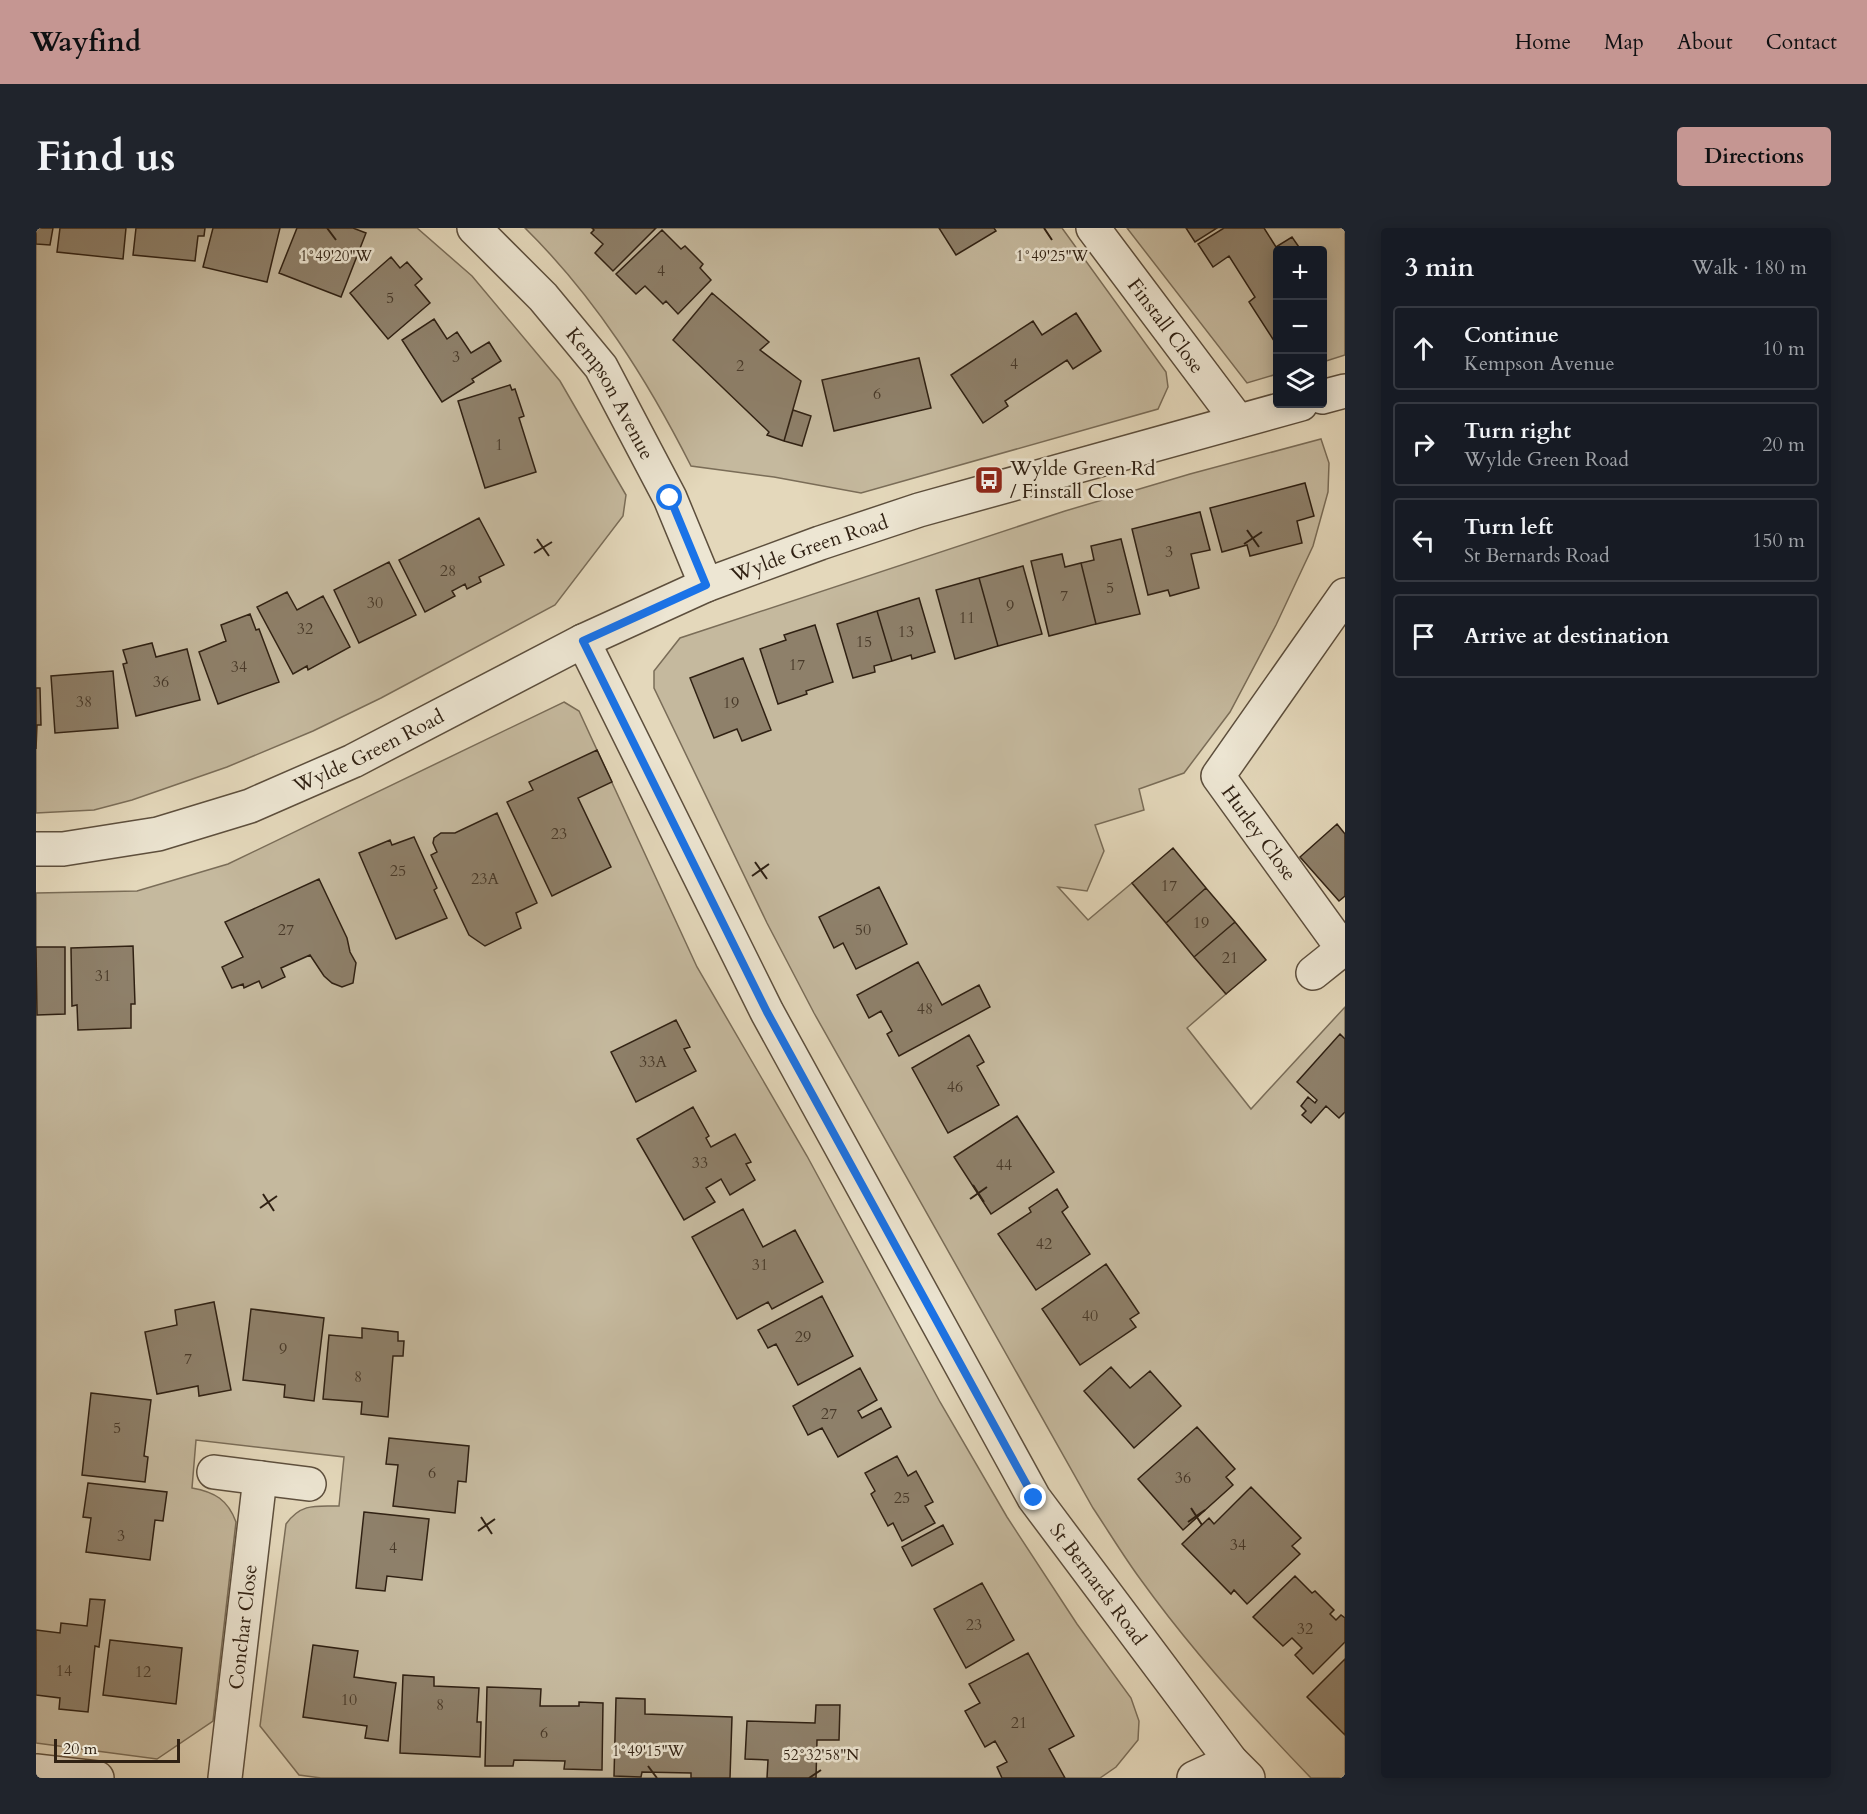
<!DOCTYPE html>
<html lang="en">
<head>
<meta charset="utf-8">
<style>
	:root { --surface:#171b24; --page:#20242c; --text:#f1f3f6; --muted:#9ea1a6; --line:#363941; --accent:#c59692 }
	body { margin:0; font-family:Cardo,serif; background:var(--page); color:var(--text) }
	.controls { position:absolute; right:18px; top:18px; display:grid; overflow:hidden; border-radius:6px; box-shadow:0 3px 15px #0003 }
	.controls button { width:54px; height:54px; display:grid; place-items:center; padding:0; border:0; border-bottom:2px solid var(--line); background:var(--surface); color:var(--text); font:30px sans-serif }
	.scale { position:absolute; left:18px; bottom:15px; width:126px; box-sizing:border-box; padding-left:6px; border:3px solid #302113; border-top:0; font-size:16px; line-height:21px; white-space:nowrap; color:#302113; -webkit-text-stroke:4px #ede6d3; paint-order:stroke }
	.stop { position:absolute; width:18px; height:18px; margin:-14px; border:4px solid #1a73e8; border-radius:50%; background:#fff }
	.stop.end { background:#1a73e8; border-color:#fff; box-shadow:0 2px 6px #0008 }
	.list { margin:0; padding:0; list-style:none }
	h2 { display:flex; justify-content:space-between; align-items:center; height:78px; margin:0; padding:0 24px; font-size:26px }
	h2 small { font-size:20px; font-weight:400; color:var(--muted) }
	.list li { display:grid; grid-template-columns:39px 1fr auto; gap:18px; align-items:center; box-sizing:border-box; height:84px; margin:0 12px 12px; padding:0 12px; border:2px solid var(--line); border-radius:6px }
	.list b { display:block; font-size:22px; white-space:nowrap }
	.list p { margin:0; font-size:20px; white-space:nowrap; color:var(--muted) }
	.list em { font-size:20px; font-style:normal; color:var(--muted) }
	.icon { flex:none; width:33px; height:33px; fill:none; stroke:currentColor; stroke-width:2; stroke-linecap:round; stroke-linejoin:round }
	.map { position:relative; flex:none; width:1309px; height:1550px; overflow:hidden; border-radius:6px }
	header { display:flex; align-items:center; gap:36px; box-sizing:border-box; height:84px; padding:0 30px; background:var(--accent); color:#111 }
	header strong { font-size:28px }
	nav { display:flex; gap:33px; margin-inline-start:auto; font-size:21px }
	.intro { display:flex; align-items:center; justify-content:space-between; box-sizing:border-box; height:144px; padding:0 36px }
	h1 { margin:0; font-size:42px }
	.button { padding:15px 27px; border-radius:6px; background:var(--accent); color:#111; font-size:21px; font-weight:700 }
	main { display:flex; gap:36px; padding:0 36px }
	aside { flex:1; background:var(--surface); border-radius:6px; box-shadow:0 3px 15px #0003 }
	.map>svg:first-child { display:block }
	.green { fill:#c5b99e; stroke:#7a6d58; stroke-width:1.5 }
	.building { fill:#8e806a; stroke:#302113; stroke-width:1.5 }
	.lines { fill:none; stroke-linecap:round; stroke-linejoin:round }
	.minor-casing { stroke:#5d4f3d; stroke-width:36 }
	.minor { stroke:#ede6d3; stroke-width:33 }
	.route { stroke:#1a73e8; stroke-width:8 }
	.ticks { fill:none; stroke:#302113; stroke-width:2 }
	.labels { text-anchor:middle; dominant-baseline:central; stroke-width:5; stroke-linejoin:round; paint-order:stroke }
	.number-label { font-size:16px; fill:#483929 }
	.street-label { font-size:20px; fill:#302113; stroke:#ede6d3 }
	.poi-label { font-size:20px; fill:#302113; stroke:#ede6d3; text-anchor:start }
	.ticks-label { font-size:15px; text-anchor:middle; fill:#302113; stroke:#ede6d3; stroke-width:5; stroke-linejoin:round; paint-order:stroke }
</style>
</head>
<body>
<header>
<strong>Wayfind</strong>
<nav><a>Home</a><a>Map</a><a>About</a><a>Contact</a></nav>
</header>
<div class="intro"><h1>Find us</h1><a class="button">Directions</a></div>
<main>
<div class="map">
<svg width="1309" height="1550" viewBox="0 0 1309 1550">
	<rect width="100%" height="100%" fill="#e4d8bb"/>
	<filter id="stains"><feTurbulence type="fractalNoise" baseFrequency=".00333" numOctaves="4"/><feColorMatrix values="0 0 0 0 .2 0 0 0 0 .09 0 0 0 0 .02 0 0 0 .5 -.17"/></filter>
	<radialGradient id="worn" r=".72"><stop offset=".6" stop-color="#630" stop-opacity="0"/><stop offset="1" stop-color="#630" stop-opacity=".3"/></radialGradient>
	<path class="green" d="M 0,0 L 381,0 L 436,48 L 524,153 L 590,267 L 587,288 L 519,377 L 345,470 L 277,503 L 191,539 L 96,572 L 58,582 L 0,585 Z
		M 489,0 L 1026,0 L 1130,144 L 1132,159 L 1122,181 L 825,265 L 738,249 L 655,238 C 611,151 559,69 489,0 Z
		M 1091,0 L 1309,0 L 1309,127 L 1287,134 L 1286,22 L 1242,22 L 1241,146 L 1211,155 Z
		M 1285,211 L 1293,235 L 1292,264 L 1277,318 L 1240,397 L 1194,484 L 1148,545 L 1103,561 L 1108,582 L 1059,597 L 1068,623 L 1051,663 L 1022,659 L 1052,692 L 1096,655 L 1190,766 L 1151,800 L 1215,881 L 1309,779 L 1309,1550 L 1275,1550 C 1215,1488 1156,1423 1105,1352 C 1088,1329 1073,1304 1057,1280 L 778,785 L 731,695 L 618,460 L 618,443 L 644,410 L 1029,283 L 1154,246 Z
		M 528,474 L 543,483 L 661,739 L 771,928 L 904,1174 L 971,1289 L 1041,1396 L 1095,1470 L 1103,1493 L 1102,1512 L 1080,1539 L 1064,1550 L 285,1550 L 263,1547 L 224,1498 L 250,1296 C 265,1275 280,1278 303,1278 L 308,1229 L 160,1212 L 156,1260 C 179,1264 192,1272 200,1294 L 177,1493 L 121,1531 L 0,1515 L 0,665 L 101,663 L 192,636 Z"/>
	<path class="building" d="M 0,0 L 17,0 L 14,17 L 0,16 Z
		M 24,0 L 90,0 L 87,31 L 21,24 Z
		M 100,0 L 169,0 L 168,8 L 162,8 L 159,33 L 97,27 Z
		M 177,0 L 244,0 L 231,54 L 167,39 Z
		M 261,0 L 317,0 L 330,5 L 305,69 L 243,45 Z
		M 556,0 L 620,0 L 577,43 L 559,25 L 567,16 L 555,5 L 558,2 Z
		M 903,0 L 958,0 L 960,3 L 920,27 Z
		M 1150,0 L 1181,0 L 1159,14 Z
		M 1188,0 L 1228,0 L 1240,19 L 1256,9 L 1265,22 L 1242,22 L 1242,119 L 1213,74 L 1219,69 L 1193,28 L 1177,39 L 1162,16 Z
		M 626,2 L 645,21 L 649,18 L 667,36 L 664,40 L 675,52 L 642,86 L 630,73 L 627,76 L 609,58 L 600,66 L 580,46 Z
		M 355,29 L 364,40 L 371,34 L 386,51 L 379,57 L 394,75 L 352,111 L 314,65 Z
		M 676,65 L 733,114 L 724,122 L 765,153 L 748,213 L 731,207 L 733,204 L 637,112 Z
		M 1040,85 L 1065,123 L 1037,141 L 1031,132 L 969,173 L 972,178 L 947,195 L 915,147 L 997,93 L 1006,107 Z
		M 398,91 L 411,111 L 421,104 L 435,125 L 453,114 L 465,133 L 436,151 L 438,154 L 406,174 L 366,112 Z
		M 883,130 L 895,180 L 798,203 L 786,152 Z
		M 474,157 L 476,162 L 479,161 L 488,188 L 483,190 L 500,244 L 449,260 L 422,173 Z
		M 757,182 L 775,188 L 766,218 L 748,213 Z
		M 1269,255 L 1278,288 L 1261,293 L 1266,315 L 1214,328 L 1211,317 L 1186,324 L 1174,280 Z
		M 1164,284 L 1174,322 L 1155,326 L 1163,360 L 1134,368 L 1132,362 L 1112,367 L 1096,301 Z
		M 443,290 L 468,337 L 443,349 L 445,354 L 431,361 L 429,356 L 416,363 L 419,368 L 389,384 L 363,332 Z
		M 1085,311 L 1104,386 L 1060,396 L 1045,335 L 1058,332 L 1055,318 Z
		M 1026,326 L 1029,339 L 1045,335 L 1060,396 L 1013,408 L 995,333 Z
		M 353,334 L 380,387 L 323,415 L 298,362 Z
		M 987,338 L 1006,406 L 962,418 L 943,350 Z
		M 943,350 L 962,418 L 919,431 L 900,362 Z
		M 251,364 L 261,382 L 287,368 L 314,419 L 272,442 L 271,438 L 257,446 L 221,379 Z
		M 883,370 L 899,424 L 876,431 L 875,427 L 856,433 L 841,383 Z
		M 841,383 L 856,433 L 838,438 L 839,444 L 817,450 L 801,396 Z
		M 214,386 L 220,402 L 223,401 L 243,454 L 182,476 L 163,424 L 190,413 L 185,397 Z
		M 779,397 L 797,454 L 770,463 L 771,466 L 742,476 L 724,421 L 750,412 L 748,407 Z
		M 116,415 L 120,429 L 151,421 L 164,472 L 100,488 L 87,436 L 91,435 L 87,422 Z
		M 707,430 L 735,502 L 706,513 L 701,501 L 678,510 L 654,450 Z
		M 77,443 L 82,500 L 19,505 L 15,448 Z
		M 0,460 L 4,460 L 5,497 L 1,497 L 0,521 Z
		M 561,522 L 576,554 L 542,570 L 575,639 L 516,668 L 471,574 L 497,562 L 493,554 Z
		M 461,585 L 501,675 L 480,685 L 485,700 L 449,718 L 433,707 L 395,627 L 401,624 L 397,615 L 398,610 L 405,605 L 419,605 Z
		M 1301,596 L 1309,606 L 1309,668 L 1303,673 L 1264,629 Z
		M 378,609 L 401,660 L 398,662 L 411,690 L 360,711 L 323,625 L 354,612 L 356,617 Z
		M 1137,620 L 1170,660 L 1130,695 L 1096,655 Z
		M 283,651 L 311,710 L 314,724 L 320,735 L 317,755 L 306,759 L 296,755 L 288,748 L 274,727 L 245,740 L 249,749 L 226,760 L 223,753 L 208,760 L 207,756 L 196,760 L 186,739 L 207,729 L 189,694 Z
		M 843,659 L 871,716 L 820,741 L 807,715 L 798,720 L 783,689 Z
		M 1170,660 L 1199,694 L 1158,729 L 1130,695 Z
		M 1199,694 L 1230,732 L 1190,766 L 1158,729 Z
		M 97,718 L 99,776 L 95,776 L 95,800 L 42,802 L 41,777 L 36,778 L 35,720 Z
		M 0,719 L 29,719 L 29,786 L 1,787 Z
		M 882,734 L 906,777 L 943,757 L 954,779 L 863,828 L 851,806 L 856,803 L 845,783 L 833,790 L 821,767 Z
		M 640,792 L 654,819 L 648,821 L 660,843 L 600,874 L 575,824 Z
		M 1304,806 L 1309,811 L 1309,884 L 1303,890 L 1290,878 L 1275,895 L 1266,887 L 1270,883 L 1265,878 L 1272,869 L 1279,875 L 1281,872 L 1261,854 Z
		M 933,807 L 948,834 L 941,838 L 963,877 L 912,905 L 876,840 Z
		M 657,879 L 673,908 L 670,910 L 675,919 L 699,906 L 715,934 L 710,936 L 719,952 L 694,967 L 685,951 L 670,960 L 679,974 L 648,992 L 601,911 Z
		M 981,888 L 1018,944 L 955,986 L 918,929 Z
		M 1021,961 L 1032,979 L 1026,984 L 1054,1026 L 1000,1062 L 962,1006 L 995,984 L 993,980 Z
		M 707,981 L 727,1019 L 759,1002 L 787,1054 L 736,1081 L 732,1074 L 701,1091 L 656,1009 Z
		M 1070,1036 L 1103,1085 L 1094,1091 L 1100,1099 L 1044,1137 L 1006,1081 Z
		M 786,1068 L 817,1128 L 762,1157 L 740,1116 L 732,1120 L 722,1102 Z
		M 178,1074 L 195,1162 L 163,1168 L 162,1158 L 121,1166 L 109,1104 L 141,1097 L 139,1082 Z
		M 215,1081 L 288,1090 L 278,1173 L 248,1169 L 249,1157 L 207,1152 Z
		M 326,1100 L 362,1104 L 362,1113 L 368,1113 L 367,1128 L 357,1128 L 352,1189 L 325,1186 L 326,1174 L 287,1171 L 293,1107 L 326,1110 Z
		M 1075,1139 L 1094,1160 L 1114,1143 L 1145,1178 L 1098,1220 L 1048,1163 Z
		M 824,1140 L 841,1172 L 822,1183 L 826,1190 L 845,1180 L 855,1199 L 802,1229 L 786,1200 L 772,1207 L 757,1178 Z
		M 55,1165 L 115,1172 L 108,1228 L 112,1229 L 109,1254 L 46,1247 Z
		M 1161,1199 L 1199,1241 L 1190,1249 L 1197,1257 L 1147,1302 L 1102,1251 Z
		M 353,1210 L 433,1218 L 430,1254 L 422,1253 L 419,1285 L 357,1278 L 362,1237 L 350,1236 Z
		M 861,1228 L 872,1248 L 880,1243 L 897,1274 L 889,1278 L 899,1295 L 866,1313 L 857,1295 L 852,1298 L 835,1266 L 839,1263 L 829,1245 Z
		M 52,1255 L 131,1264 L 127,1293 L 119,1292 L 114,1332 L 50,1324 L 55,1290 L 47,1289 Z
		M 1215,1259 L 1265,1310 L 1256,1318 L 1264,1326 L 1211,1376 L 1198,1362 L 1195,1366 L 1146,1316 L 1173,1290 L 1178,1296 Z
		M 328,1284 L 393,1291 L 386,1352 L 351,1348 L 349,1363 L 320,1360 Z
		M 907,1297 L 917,1316 L 876,1338 L 866,1319 Z
		M 1259,1348 L 1276,1365 L 1279,1363 L 1298,1382 L 1294,1386 L 1300,1392 L 1305,1387 L 1309,1390 L 1309,1414 L 1277,1446 L 1259,1427 L 1266,1420 L 1256,1410 L 1247,1418 L 1217,1389 Z
		M 946,1355 L 978,1412 L 930,1440 L 898,1381 Z
		M 54,1371 L 69,1372 L 63,1419 L 59,1418 L 52,1484 L 23,1481 L 24,1470 L 0,1467 L 0,1402 L 24,1405 L 25,1395 L 51,1398 Z
		M 74,1412 L 146,1420 L 140,1476 L 67,1467 Z
		M 277,1417 L 322,1423 L 318,1449 L 360,1455 L 352,1513 L 329,1510 L 331,1498 L 267,1489 Z
		M 992,1425 L 1038,1508 L 1013,1521 L 1029,1550 L 966,1550 L 961,1539 L 971,1534 L 959,1513 L 949,1519 L 929,1483 L 944,1475 L 933,1456 Z
		M 1309,1431 L 1309,1507 L 1271,1469 Z
		M 367,1447 L 398,1449 L 398,1458 L 443,1460 L 441,1494 L 445,1494 L 444,1529 L 364,1525 Z
		M 451,1459 L 505,1461 L 504,1478 L 543,1478 L 543,1474 L 567,1475 L 566,1542 L 528,1541 L 529,1533 L 478,1532 L 477,1538 L 449,1538 Z
		M 580,1470 L 609,1471 L 609,1486 L 696,1489 L 694,1550 L 655,1550 L 655,1545 L 606,1544 L 605,1549 L 578,1548 Z
		M 780,1477 L 804,1477 L 803,1512 L 781,1512 L 780,1550 L 731,1550 L 732,1532 L 709,1531 L 711,1493 L 779,1495 Z"/>
	<g class="lines">
		<g class="minor-casing">
			<g id="minor">
				<path id="s1" d="M 438,0 L 507,69 L 565,139 L 634,270 L 670,357"/>
				<path id="s2" d="M 1057,0 L 1202,193"/>
				<path d="M 1286,169 L 1309,163"/>
				<path id="s3" d="M 547,413 L 731,784 L 998,1270 L 1195,1533 L 1212,1550"/>
				<path id="s4" d="M 0,621 L 27,621 L 122,606 L 214,578 L 317,533 L 547,413 L 670,357 L 784,315 L 883,282 L 1265,176"/>
				<path d="M 1277,745 L 1307,721 L 1182,548 L 1309,367"/>
				<path d="M 178,1244 L 273,1256"/>
				<path d="M 0,1543 L 61,1550"/>
				<path id="s5" d="M 189,1550 L 224,1250"/>
				<path d="M 1158,1550 L 1195,1533"/>
			</g>
		</g>
		<use href="#minor" class="minor"/>
	</g>
	<g class="lines">
		<path class="route" d="M 634,270 L 670,357 L 547,413 L 731,784 L 998,1270"/>
	</g>
	<path class="ticks" d="M 291,0 L 300,12M 1008,0 L 1016,12M 1211,302 L 1223,319M 501,311 L 513,328M 1208,316 L 1226,304M 498,325 L 516,314M 719,634 L 731,651M 716,648 L 733,636M 937,957 L 948,974M 227,966 L 238,983M 934,971 L 951,959M 224,980 L 241,968M 1155,1280 L 1166,1297M 445,1289 L 456,1306M 1152,1294 L 1169,1282M 442,1303 L 459,1291M 612,1538 L 621,1550M 773,1550 L 785,1542"/>
	<defs>
		<g id="bus-square" transform="scale(1.5)"><rect x="-9" y="-9" width="18" height="18" rx="4" fill="#8f2418" stroke="#ede6d3"/><path d="M-5-6H5V4H4V6H2V4H-2V6H-4V4H-5ZM-3.5-4V0h7V-4ZM-3.5 1.2v1.5H-2V1.2ZM2 1.2v1.5H3.5V1.2Z" fill="#fff"/></g>
	</defs>
	<g fill-rule="evenodd">
		<use href="#bus-square" x="953" y="252"/>
	</g>
	<g class="labels">
		<g class="number-label">
			<text x="625" y="43">4</text>
			<text x="354" y="70">5</text>
			<text x="420" y="129">3</text>
			<text x="978" y="136">4</text>
			<text x="704" y="138">2</text>
			<text x="841" y="166">6</text>
			<text x="463" y="217">1</text>
			<text x="1133" y="324">3</text>
			<text x="412" y="343">28</text>
			<text x="1074" y="360">5</text>
			<text x="1028" y="368">7</text>
			<text x="339" y="375">30</text>
			<text x="974" y="378">9</text>
			<text x="931" y="390">11</text>
			<text x="269" y="401">32</text>
			<text x="870" y="404">13</text>
			<text x="828" y="414">15</text>
			<text x="761" y="437">17</text>
			<text x="203" y="439">34</text>
			<text x="125" y="454">36</text>
			<text x="48" y="474">38</text>
			<text x="695" y="475">19</text>
			<text x="523" y="606">23</text>
			<text x="362" y="643">25</text>
			<text x="449" y="651">23A</text>
			<text x="1133" y="658">17</text>
			<text x="1165" y="695">19</text>
			<text x="250" y="702">27</text>
			<text x="827" y="702">50</text>
			<text x="1194" y="730">21</text>
			<text x="67" y="748">31</text>
			<text x="889" y="781">48</text>
			<text x="617" y="834">33A</text>
			<text x="919" y="859">46</text>
			<text x="664" y="935">33</text>
			<text x="968" y="937">44</text>
			<text x="1008" y="1016">42</text>
			<text x="724" y="1037">31</text>
			<text x="1054" y="1088">40</text>
			<text x="767" y="1109">29</text>
			<text x="247" y="1121">9</text>
			<text x="152" y="1131">7</text>
			<text x="322" y="1149">8</text>
			<text x="793" y="1186">27</text>
			<text x="81" y="1200">5</text>
			<text x="396" y="1245">6</text>
			<text x="1147" y="1250">36</text>
			<text x="866" y="1270">25</text>
			<text x="85" y="1308">3</text>
			<text x="1202" y="1317">34</text>
			<text x="357" y="1320">4</text>
			<text x="938" y="1397">23</text>
			<text x="1269" y="1401">32</text>
			<text x="28" y="1443">14</text>
			<text x="107" y="1444">12</text>
			<text x="313" y="1472">10</text>
			<text x="404" y="1477">8</text>
			<text x="983" y="1495">21</text>
			<text x="508" y="1505">6</text>
		</g>
		<g class="street-label">
			<text stroke="none"><textPath href="#s2" startOffset="122">Finstall Close</textPath></text>
			<text stroke="none"><textPath href="#s1" startOffset="216">Kempson Avenue</textPath></text>
			<text stroke="none"><textPath href="#s4" startOffset="836">Wylde Green Road</textPath></text>
			<text stroke="none"><textPath href="#s4" startOffset="350">Wylde Green Road</textPath></text>
			<text transform="translate(1223 605) rotate(54)">Hurley Close</text>
			<text stroke="none"><textPath href="#s3" startOffset="1076">St Bernards Road</textPath></text>
			<text stroke="none"><textPath href="#s5" startOffset="152">Conchar Close</textPath></text>
		</g>
		<g class="poi-label">
			<text x="974" y="240">Wylde Green Rd<tspan x="974" dy="23">/ Finstall Close</tspan></text>
		</g>
	</g>
	<g class="ticks-label">
		<text x="300" y="33">1°49'20"W</text>
		<text x="1016" y="33">1°49'25"W</text>
		<text x="612" y="1528">1°49'15"W</text>
		<text x="785" y="1532">52°32'58"N</text>
	</g>
	<rect width="100%" height="100%" filter="url(#stains)"/>
	<rect width="100%" height="100%" fill="url(#worn)"/>
</svg>
<div class="controls">
<button>+</button>
<button>−</button>
<button><svg class="icon" aria-label="layers" viewBox="0 0 24 24"><path d="M12 4l9 5-9 5-9-5zM3 14l9 5 9-5"/></svg></button>
</div>
<div class="scale">20 m</div>
<div class="stop" style="left:634px;top:270px"></div>
<div class="stop end" style="left:998px;top:1270px"></div>
</div>
<aside>
<h2>3 min<small>Walk · 180 m</small></h2>
<ul class="list">
<li><svg class="icon" aria-label="ahead" viewBox="0 0 24 24"><path d="M12 20V5M6 11l6-6 6 6"/></svg><div><b>Continue</b><p>Kempson Avenue</p></div><em>10 m</em></li>
<li><svg class="icon" aria-label="right" viewBox="0 0 24 24"><path d="M7 20v-9h11M14 6l5 5-5 5"/></svg><div><b>Turn right</b><p>Wylde Green Road</p></div><em>20 m</em></li>
<li><svg class="icon" aria-label="left" viewBox="0 0 24 24"><path d="M17 20v-9H6M10 6l-5 5 5 5"/></svg><div><b>Turn left</b><p>St Bernards Road</p></div><em>150 m</em></li>
<li><svg class="icon" aria-label="arrive" viewBox="0 0 24 24"><path d="M6 21V4h12l-3 4 3 4H6"/></svg><div><b>Arrive at destination</b></div></li>
</ul>
</aside>
</main>
</body>
</html>
